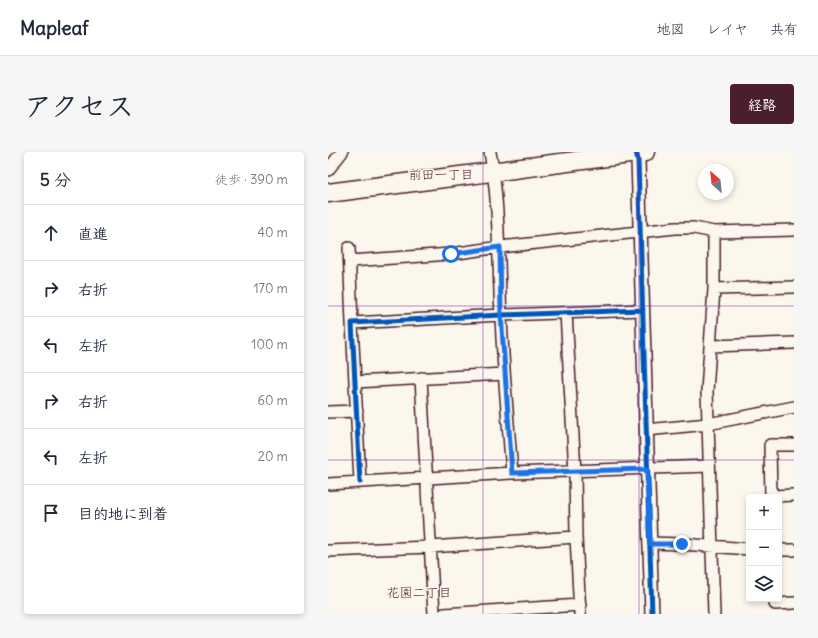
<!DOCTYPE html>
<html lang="ja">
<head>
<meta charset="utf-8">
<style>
	:root { --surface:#fff; --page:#f6f6f7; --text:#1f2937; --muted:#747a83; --line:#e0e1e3; --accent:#4a1f2b }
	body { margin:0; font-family:Delius,"Klee One",sans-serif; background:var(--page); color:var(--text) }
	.controls { position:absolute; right:12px; bottom:12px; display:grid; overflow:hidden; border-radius:4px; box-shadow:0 2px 6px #0003 }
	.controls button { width:36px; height:36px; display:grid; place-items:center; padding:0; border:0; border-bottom:1px solid var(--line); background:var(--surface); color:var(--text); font:20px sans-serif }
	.compass { position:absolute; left:370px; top:12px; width:36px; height:36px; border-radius:50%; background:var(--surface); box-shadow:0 2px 6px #0003; rotate:333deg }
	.stop { position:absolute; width:12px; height:12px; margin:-9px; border:3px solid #1a73e8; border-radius:50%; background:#fff }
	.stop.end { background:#1a73e8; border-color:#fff; box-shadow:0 1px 4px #0008 }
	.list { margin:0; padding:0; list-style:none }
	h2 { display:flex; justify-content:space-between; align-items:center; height:52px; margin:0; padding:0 16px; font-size:17px }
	h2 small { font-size:13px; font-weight:400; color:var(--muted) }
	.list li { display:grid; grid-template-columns:26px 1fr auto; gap:12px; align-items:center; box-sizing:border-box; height:56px; padding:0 16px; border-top:1px solid var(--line) }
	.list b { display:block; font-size:15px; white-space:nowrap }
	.list em { font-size:13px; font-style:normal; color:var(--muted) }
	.icon { flex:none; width:22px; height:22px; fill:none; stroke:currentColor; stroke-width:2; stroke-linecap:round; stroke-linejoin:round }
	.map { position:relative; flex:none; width:466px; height:462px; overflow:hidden; border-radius:4px }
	header { display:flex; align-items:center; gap:24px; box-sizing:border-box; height:56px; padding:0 20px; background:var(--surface); border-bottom:1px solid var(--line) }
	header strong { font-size:19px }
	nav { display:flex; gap:22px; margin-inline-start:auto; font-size:14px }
	.intro { display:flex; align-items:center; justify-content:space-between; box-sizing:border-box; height:96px; padding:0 24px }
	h1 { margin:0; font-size:28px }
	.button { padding:10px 18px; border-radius:4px; background:var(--accent); color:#fff; font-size:14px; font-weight:700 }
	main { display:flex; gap:24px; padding:0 24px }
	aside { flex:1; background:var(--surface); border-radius:4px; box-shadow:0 2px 6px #0003 }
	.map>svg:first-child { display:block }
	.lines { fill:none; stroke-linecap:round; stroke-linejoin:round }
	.minor-casing { stroke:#4a1f2b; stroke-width:14 }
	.tertiary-casing { stroke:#4a1f2b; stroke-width:16 }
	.trunk-casing { stroke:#4a1f2b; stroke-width:21 }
	.minor { stroke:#fbf7ec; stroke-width:11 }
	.tertiary { stroke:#fbf7ec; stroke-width:13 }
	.trunk { stroke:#fbf7ec; stroke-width:18 }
	.cycleway-casing { stroke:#fbf7ec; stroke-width:8 }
	.cycleway { stroke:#0057b8; stroke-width:5 }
	.route { stroke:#1a73e8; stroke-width:5 }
	.grid { fill:none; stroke:#7b2cbf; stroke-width:1; stroke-opacity:0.55 }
	.labels { text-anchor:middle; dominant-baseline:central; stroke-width:3; stroke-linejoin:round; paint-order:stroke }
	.neighbourhood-label { font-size:13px; fill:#4a1f2b; stroke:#fbf7ec }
</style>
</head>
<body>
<header>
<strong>Mapleaf</strong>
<nav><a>地図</a><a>レイヤ</a><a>共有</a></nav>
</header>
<div class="intro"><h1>アクセス</h1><a class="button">経路</a></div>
<main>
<aside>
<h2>5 分<small>徒歩 · 390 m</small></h2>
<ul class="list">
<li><svg class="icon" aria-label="ahead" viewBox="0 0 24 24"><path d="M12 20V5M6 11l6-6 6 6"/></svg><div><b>直進</b></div><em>40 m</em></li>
<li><svg class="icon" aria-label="right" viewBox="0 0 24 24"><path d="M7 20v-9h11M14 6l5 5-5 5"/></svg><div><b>右折</b></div><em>170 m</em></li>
<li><svg class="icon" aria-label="left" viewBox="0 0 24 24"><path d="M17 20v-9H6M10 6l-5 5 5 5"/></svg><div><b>左折</b></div><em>100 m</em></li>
<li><svg class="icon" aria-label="right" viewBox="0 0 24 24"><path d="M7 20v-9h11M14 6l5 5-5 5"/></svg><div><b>右折</b></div><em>60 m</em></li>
<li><svg class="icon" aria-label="left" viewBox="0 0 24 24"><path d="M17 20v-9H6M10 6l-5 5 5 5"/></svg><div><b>左折</b></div><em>20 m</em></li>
<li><svg class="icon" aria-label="arrive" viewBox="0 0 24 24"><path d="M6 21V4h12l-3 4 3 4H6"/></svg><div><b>目的地に到着</b></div></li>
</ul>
</aside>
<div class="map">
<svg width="466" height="462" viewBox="0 0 466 462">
	<rect width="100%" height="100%" fill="#fbf7ec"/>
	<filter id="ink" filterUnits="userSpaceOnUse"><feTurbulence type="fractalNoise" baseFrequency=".025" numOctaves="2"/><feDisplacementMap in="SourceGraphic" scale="8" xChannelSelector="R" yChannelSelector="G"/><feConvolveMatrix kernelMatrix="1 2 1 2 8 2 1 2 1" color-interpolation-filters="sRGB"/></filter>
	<g filter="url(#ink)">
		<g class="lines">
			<g class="minor-casing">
				<path id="minor" d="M 162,0 C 172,54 170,109 173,164 C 175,216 180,269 184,321
					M 0,18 L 14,0
					M 21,96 L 24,171
					M 22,109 L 123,102 L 172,95 L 347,76 L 366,76 L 386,80 L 466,78
					M 386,137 L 466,135
					M 238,161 L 247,320 L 248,385 L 252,462
					M 383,194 L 466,191
					M 93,226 L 106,462
					M 27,230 L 176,222
					M 0,260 L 29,259
					M 318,278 L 380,272 L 466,255
					M 32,330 L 24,171 L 173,163 L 315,158
					M 0,332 L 184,321 L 381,314
					M 443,344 L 466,343
					M 443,345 L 442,293 L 466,293
					M 322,391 L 354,392 L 421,397
					M 451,398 L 466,398
					M 0,399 L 102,395 L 248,385
					M 447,452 L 466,451
					M 116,462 L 252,453
					M 386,462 L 379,239 L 386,137 L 386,80"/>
			</g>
			<g class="tertiary-casing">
				<path id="tertiary" d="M 309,1 L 310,8 L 324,462"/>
			</g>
			<g class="trunk-casing">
				<path id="trunk" d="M 0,41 L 317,0"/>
			</g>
			<use href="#minor" class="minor"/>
			<use href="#tertiary" class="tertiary"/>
			<use href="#trunk" class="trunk"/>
			<g class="cycleway-casing">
				<path id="cycleway" d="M 308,0 L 310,8 L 324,462
					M 32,330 L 24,171 L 173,163 L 315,158"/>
			</g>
			<use href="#cycleway" class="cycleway"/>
		</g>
	</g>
	<g class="lines" filter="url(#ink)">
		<path class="route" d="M 123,102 L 172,95 L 173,162 L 184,321 L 319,317 L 322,392 L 354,392"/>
	</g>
	<path class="grid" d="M 155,0 L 155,462M 311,0 L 311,462M 0,154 L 466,154M 0,308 L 466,308"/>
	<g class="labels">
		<g class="neighbourhood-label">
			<text x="113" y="22">前田一丁目</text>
			<text x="91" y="440">花園二丁目</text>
		</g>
	</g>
</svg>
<div class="controls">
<button>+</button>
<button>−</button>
<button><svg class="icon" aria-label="layers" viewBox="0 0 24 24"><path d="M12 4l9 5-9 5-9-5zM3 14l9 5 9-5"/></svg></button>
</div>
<svg class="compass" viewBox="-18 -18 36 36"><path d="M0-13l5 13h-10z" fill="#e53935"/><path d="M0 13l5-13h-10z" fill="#747a83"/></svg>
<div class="stop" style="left:123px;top:102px"></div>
<div class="stop end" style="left:354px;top:392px"></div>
</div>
</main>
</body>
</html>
